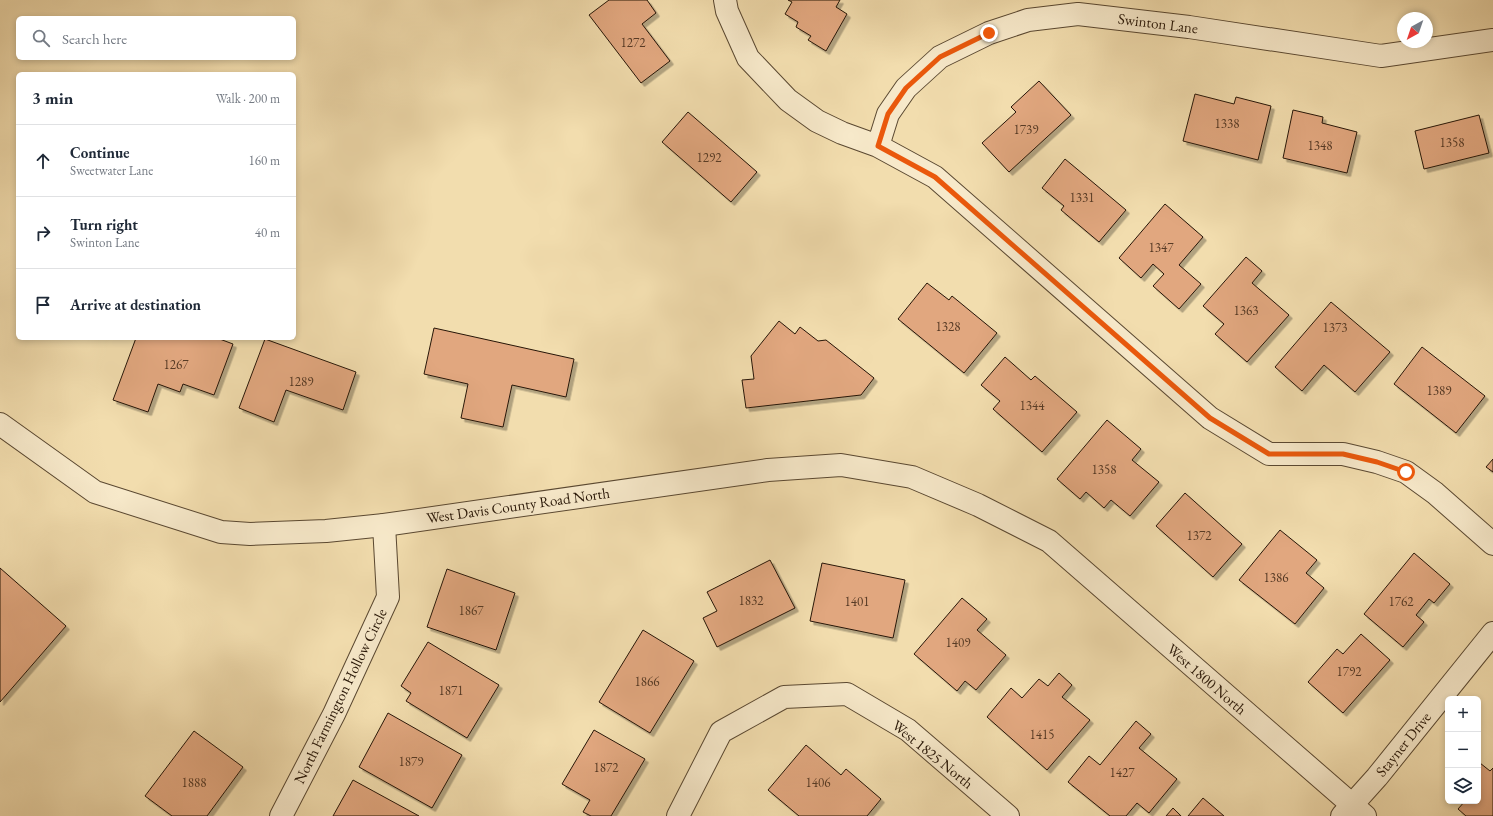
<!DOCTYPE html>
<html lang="en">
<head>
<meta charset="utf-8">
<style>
	:root { --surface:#fff; --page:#f2f2f3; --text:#1f2937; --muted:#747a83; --line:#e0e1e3 }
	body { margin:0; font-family:"EB Garamond",serif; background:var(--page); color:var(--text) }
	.controls { position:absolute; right:12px; bottom:12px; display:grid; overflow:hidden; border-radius:6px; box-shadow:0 2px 6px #0003 }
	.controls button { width:36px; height:36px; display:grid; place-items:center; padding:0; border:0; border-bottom:1px solid var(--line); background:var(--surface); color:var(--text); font:20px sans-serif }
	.compass { position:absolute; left:1397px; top:12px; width:36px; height:36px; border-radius:50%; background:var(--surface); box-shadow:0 2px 6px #0003; rotate:220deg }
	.stop { position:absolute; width:12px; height:12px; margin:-9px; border:3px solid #ea580c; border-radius:50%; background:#fff }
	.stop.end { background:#ea580c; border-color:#fff; box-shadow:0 1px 4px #0008 }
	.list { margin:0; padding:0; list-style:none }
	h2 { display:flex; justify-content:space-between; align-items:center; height:52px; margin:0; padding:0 16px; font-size:17px }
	h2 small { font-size:13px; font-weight:400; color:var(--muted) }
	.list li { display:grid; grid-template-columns:26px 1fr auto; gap:12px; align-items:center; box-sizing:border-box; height:72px; padding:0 16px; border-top:1px solid var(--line) }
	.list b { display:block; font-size:15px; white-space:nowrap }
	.list p { margin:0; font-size:13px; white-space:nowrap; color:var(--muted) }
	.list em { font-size:13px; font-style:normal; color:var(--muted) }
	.icon { flex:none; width:22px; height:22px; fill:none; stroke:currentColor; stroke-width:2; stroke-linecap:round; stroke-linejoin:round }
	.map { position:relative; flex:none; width:1493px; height:816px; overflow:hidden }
	.search { position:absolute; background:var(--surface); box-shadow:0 2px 6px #0003; left:16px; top:16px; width:280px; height:44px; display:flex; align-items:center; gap:10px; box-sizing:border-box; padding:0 14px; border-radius:6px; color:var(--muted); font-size:15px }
	.panel { position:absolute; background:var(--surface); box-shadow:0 2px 6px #0003; left:16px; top:72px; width:280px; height:268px; border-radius:6px }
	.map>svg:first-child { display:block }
	.building { fill:#e1a77f; stroke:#271607; filter:url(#shadow) }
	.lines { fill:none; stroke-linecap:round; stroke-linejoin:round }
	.minor-casing { stroke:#5a4831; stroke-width:24 }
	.tertiary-casing { stroke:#5a4831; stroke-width:24 }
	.minor { stroke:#f7e9ca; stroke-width:22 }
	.tertiary { stroke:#f7e9ca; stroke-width:22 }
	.route { stroke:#ea580c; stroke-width:5 }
	.labels { text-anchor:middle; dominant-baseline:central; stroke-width:3.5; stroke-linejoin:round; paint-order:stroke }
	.number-label { font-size:13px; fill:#563a25 }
	.street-label { font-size:15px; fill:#271607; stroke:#f7e9ca }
</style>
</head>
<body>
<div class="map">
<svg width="1493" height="816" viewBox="0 0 1493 816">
	<defs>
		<filter id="shadow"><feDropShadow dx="3.5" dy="3.5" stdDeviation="0" flood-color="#0004"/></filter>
	</defs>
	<rect width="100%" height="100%" fill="#f2ddae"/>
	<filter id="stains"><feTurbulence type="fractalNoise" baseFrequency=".005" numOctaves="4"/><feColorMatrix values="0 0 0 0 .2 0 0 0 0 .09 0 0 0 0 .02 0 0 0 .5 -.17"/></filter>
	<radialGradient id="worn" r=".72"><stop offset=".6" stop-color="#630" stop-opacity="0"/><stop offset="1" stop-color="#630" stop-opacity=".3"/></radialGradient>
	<path class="building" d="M 609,0 L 647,0 L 656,13 L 642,24 L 670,61 L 641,83 L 589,15 Z
		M 788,0 L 840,0 L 836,7 L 847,14 L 826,51 L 808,40 L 811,36 L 796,27 L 798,22 L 785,14 L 792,2 Z
		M 1039,81 L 1071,115 L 1009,172 L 982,143 L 1016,112 L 1011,107 Z
		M 1195,94 L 1234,104 L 1236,97 L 1271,106 L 1258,160 L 1183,141 Z
		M 1293,110 L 1323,117 L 1322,123 L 1357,132 L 1347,173 L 1283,158 Z
		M 688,112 L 757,172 L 731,202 L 662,142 Z
		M 1479,115 L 1489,153 L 1424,169 L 1415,131 Z
		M 1065,159 L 1126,210 L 1099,242 L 1061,210 L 1064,206 L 1042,188 Z
		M 1165,204 L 1203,237 L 1179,265 L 1201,284 L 1179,309 L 1153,286 L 1164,274 L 1153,264 L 1141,278 L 1119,258 Z
		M 1246,257 L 1262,271 L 1252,283 L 1289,315 L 1247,362 L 1215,334 L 1224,324 L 1203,306 Z
		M 927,283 L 949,300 L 952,296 L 997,333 L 964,373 L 898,319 Z
		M 1331,302 L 1390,352 L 1355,392 L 1324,365 L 1302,391 L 1275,367 Z
		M 779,321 L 795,334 L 800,327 L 818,341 L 826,340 L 874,378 L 861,395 L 746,408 L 742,380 L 754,379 L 751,356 Z
		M 434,328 L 574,359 L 566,397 L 512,385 L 503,427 L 461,418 L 468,384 L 424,374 Z
		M 136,338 L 217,338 L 233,344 L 214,395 L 183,384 L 180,392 L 158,384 L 148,412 L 113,400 Z
		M 265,339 L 356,372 L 343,410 L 286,390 L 274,422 L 239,408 Z
		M 1422,347 L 1485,396 L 1456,433 L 1394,384 Z
		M 1005,357 L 1031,380 L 1035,376 L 1077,412 L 1042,452 L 993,409 L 1000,401 L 981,385 Z
		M 1107,420 L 1141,449 L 1132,460 L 1159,482 L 1130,516 L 1111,500 L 1104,508 L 1086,492 L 1080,499 L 1057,479 Z
		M 1493,459 L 1493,472 L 1486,467 Z
		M 1185,493 L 1242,544 L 1213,577 L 1156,526 Z
		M 1280,530 L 1317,560 L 1306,573 L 1324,588 L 1295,624 L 1239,580 Z
		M 1414,553 L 1450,584 L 1434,603 L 1429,599 L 1416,615 L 1424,622 L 1403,647 L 1364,614 Z
		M 770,560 L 795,608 L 717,647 L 703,618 L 717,611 L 707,592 Z
		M 822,563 L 905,580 L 893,638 L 810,621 Z
		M 0,568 L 66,626 L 0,702 Z
		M 447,569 L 515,593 L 496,650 L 427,627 Z
		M 962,598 L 987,619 L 977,630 L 1006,655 L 976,690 L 965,681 L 957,691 L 914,654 Z
		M 643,630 L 694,661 L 650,733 L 599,702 Z
		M 1361,634 L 1390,660 L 1343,713 L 1308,682 L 1337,649 L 1343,654 Z
		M 428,642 L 499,685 L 467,738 L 406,701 L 411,693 L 401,686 Z
		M 1059,673 L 1072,685 L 1062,697 L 1090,720 L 1047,770 L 987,717 L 1011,688 L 1022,698 L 1039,679 L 1048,686 Z
		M 388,713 L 462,755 L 432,808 L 359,767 Z
		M 1136,721 L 1151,734 L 1139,748 L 1177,779 L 1149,813 L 1137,803 L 1126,816 L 1110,816 L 1068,782 L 1089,756 L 1100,765 Z
		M 594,730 L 645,759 L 611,816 L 591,816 L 583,812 L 590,800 L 562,784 Z
		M 194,731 L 243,767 L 207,816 L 172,816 L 145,796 Z
		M 806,745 L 841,775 L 846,769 L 881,799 L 867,816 L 799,816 L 768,790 Z
		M 1480,763 L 1490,771 L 1493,768 L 1493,816 L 1466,816 L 1458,809 L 1465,801 L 1478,801 L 1478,765 Z
		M 353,780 L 419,816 L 333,816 Z
		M 1203,798 L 1224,816 L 1188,816 Z
		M 1173,808 L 1181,816 L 1166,816 Z"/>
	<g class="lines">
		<g class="minor-casing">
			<path id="minor" d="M 725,0 L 727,11 L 748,58 L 788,100 L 817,121 L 842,133 L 878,146 L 935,177 L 1210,418 L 1269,454 L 1343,454 L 1377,462 L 1406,472 L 1435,493 L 1493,544
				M 878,146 L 888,114 L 906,88 L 940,57 L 989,33 L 1028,20 L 1078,14 L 1189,27 L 1381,56 L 1493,40
				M 281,816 L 334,714 L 388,597 L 384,525
				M 678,816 L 721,732 L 784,697 L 847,694 L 908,730 L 1008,816
				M 1342,816 L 1377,777 L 1493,633"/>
		</g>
		<g class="tertiary-casing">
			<path id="tertiary" d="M 0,424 L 95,492 L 221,532 L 250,534 L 326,531 L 384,525 L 768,470 L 841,465 L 912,477 L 978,505 L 1049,541 L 1365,816"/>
		</g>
		<use href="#minor" class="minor"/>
		<use href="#tertiary" class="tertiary"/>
	</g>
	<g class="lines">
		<path class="route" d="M 989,33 L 940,57 L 906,88 L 888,114 L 878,146 L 935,177 L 1210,418 L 1269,454 L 1343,454 L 1377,462 L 1406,472"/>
	</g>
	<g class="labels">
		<g class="number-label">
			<text x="633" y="42">1272</text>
			<text x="1227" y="123">1338</text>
			<text x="1026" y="129">1739</text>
			<text x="1452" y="142">1358</text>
			<text x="1320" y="145">1348</text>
			<text x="709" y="157">1292</text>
			<text x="1082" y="197">1331</text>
			<text x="1161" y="247">1347</text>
			<text x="1246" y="310">1363</text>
			<text x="948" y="326">1328</text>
			<text x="1335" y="327">1373</text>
			<text x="176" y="364">1267</text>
			<text x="301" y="381">1289</text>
			<text x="1439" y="390">1389</text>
			<text x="1032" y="405">1344</text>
			<text x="1104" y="469">1358</text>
			<text x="1199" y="535">1372</text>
			<text x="1276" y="577">1386</text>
			<text x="751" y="600">1832</text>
			<text x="857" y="601">1401</text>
			<text x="1401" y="601">1762</text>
			<text x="471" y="610">1867</text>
			<text x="958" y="642">1409</text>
			<text x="1349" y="671">1792</text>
			<text x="647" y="681">1866</text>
			<text x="451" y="690">1871</text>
			<text x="1042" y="734">1415</text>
			<text x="411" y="761">1879</text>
			<text x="606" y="767">1872</text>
			<text x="1122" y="772">1427</text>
			<text x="194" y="782">1888</text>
			<text x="818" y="782">1406</text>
		</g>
		<g class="street-label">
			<text transform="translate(1158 23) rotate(7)">Swinton Lane</text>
			<text transform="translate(518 505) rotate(-8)">West Davis County Road North</text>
			<text transform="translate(1207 679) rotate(41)">West 1800 North</text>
			<text transform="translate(340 696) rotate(-64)">North Farmington Hollow Circle</text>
			<text transform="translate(1403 744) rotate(-51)">Stayner Drive</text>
			<text transform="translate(933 754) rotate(39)">West 1825 North</text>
		</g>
	</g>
	<rect width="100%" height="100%" filter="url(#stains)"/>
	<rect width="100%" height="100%" fill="url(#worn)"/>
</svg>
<div class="controls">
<button>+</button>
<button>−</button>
<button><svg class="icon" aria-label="layers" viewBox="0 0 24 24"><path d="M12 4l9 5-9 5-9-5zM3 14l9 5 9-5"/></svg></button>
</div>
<svg class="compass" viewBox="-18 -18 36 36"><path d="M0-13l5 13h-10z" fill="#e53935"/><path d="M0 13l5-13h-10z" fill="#747a83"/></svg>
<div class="stop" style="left:1406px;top:472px"></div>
<div class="stop end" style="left:989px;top:33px"></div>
<div class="search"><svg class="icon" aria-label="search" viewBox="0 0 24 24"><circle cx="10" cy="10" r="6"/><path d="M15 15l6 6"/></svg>Search here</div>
<section class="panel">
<h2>3 min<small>Walk · 200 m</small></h2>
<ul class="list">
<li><svg class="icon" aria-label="ahead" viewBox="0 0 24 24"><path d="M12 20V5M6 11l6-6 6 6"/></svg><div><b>Continue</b><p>Sweetwater Lane</p></div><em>160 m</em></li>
<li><svg class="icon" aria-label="right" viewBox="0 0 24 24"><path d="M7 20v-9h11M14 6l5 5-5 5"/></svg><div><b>Turn right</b><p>Swinton Lane</p></div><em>40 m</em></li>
<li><svg class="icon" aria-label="arrive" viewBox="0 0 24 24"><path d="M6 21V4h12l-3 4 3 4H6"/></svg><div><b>Arrive at destination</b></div></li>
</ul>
</section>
</div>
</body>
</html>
